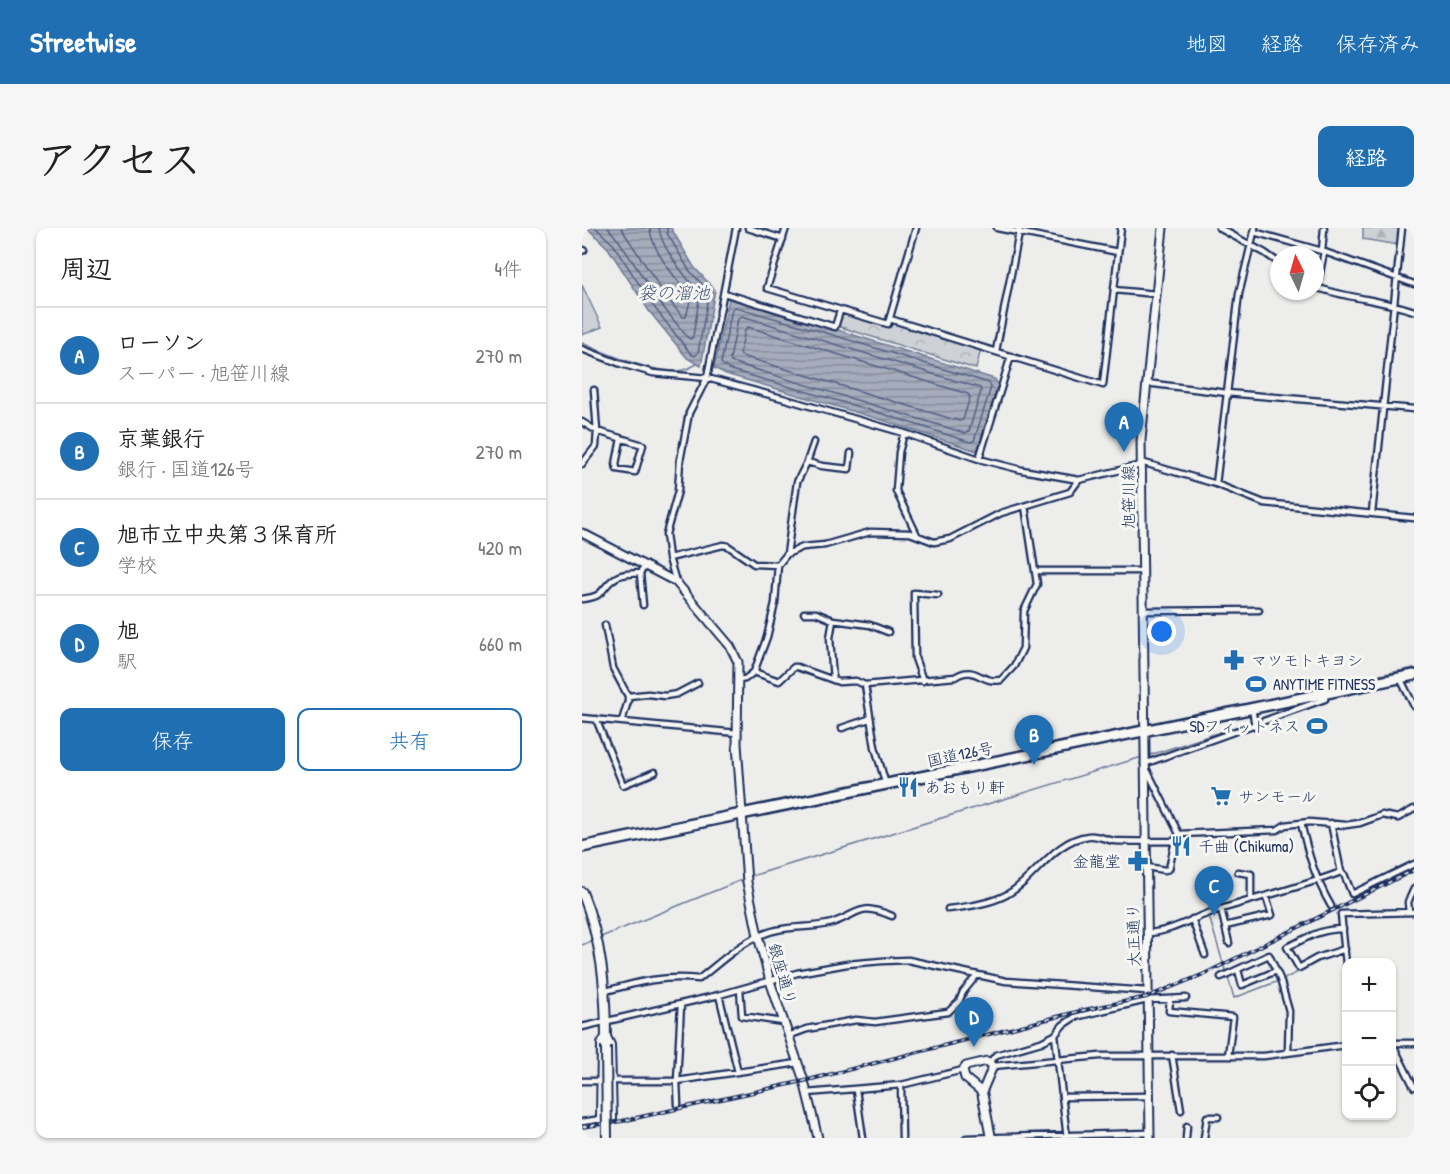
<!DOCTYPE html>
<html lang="ja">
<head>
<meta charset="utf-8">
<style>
	:root { --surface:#fff; --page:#f6f6f6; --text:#222; --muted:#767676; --line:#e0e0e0; --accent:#1f6fb2 }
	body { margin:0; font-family:"Patrick Hand","Klee One",sans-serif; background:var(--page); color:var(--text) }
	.controls { position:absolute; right:18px; bottom:18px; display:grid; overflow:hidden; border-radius:12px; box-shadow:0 2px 4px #0004 }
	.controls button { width:54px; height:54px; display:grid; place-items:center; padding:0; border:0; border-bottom:2px solid var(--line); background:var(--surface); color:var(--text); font:30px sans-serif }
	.compass { position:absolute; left:688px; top:18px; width:54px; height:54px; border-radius:50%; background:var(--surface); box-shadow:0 2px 4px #0004; rotate:355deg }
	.you { position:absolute; left:580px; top:404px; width:21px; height:21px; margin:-15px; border:4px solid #fff; border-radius:50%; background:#1a73e8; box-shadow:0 0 0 9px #1a73e833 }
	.badge { display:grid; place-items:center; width:39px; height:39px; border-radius:50%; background:var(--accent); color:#fff; font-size:20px; font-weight:700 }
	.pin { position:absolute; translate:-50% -50px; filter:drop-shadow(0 2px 3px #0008) }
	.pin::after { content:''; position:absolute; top:32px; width:21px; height:18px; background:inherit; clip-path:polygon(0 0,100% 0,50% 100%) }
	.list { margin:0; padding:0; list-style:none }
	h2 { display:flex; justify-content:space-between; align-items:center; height:78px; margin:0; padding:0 24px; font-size:26px }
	h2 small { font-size:20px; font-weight:400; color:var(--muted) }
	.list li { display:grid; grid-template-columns:39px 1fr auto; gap:18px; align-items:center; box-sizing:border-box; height:96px; padding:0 24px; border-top:2px solid var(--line) }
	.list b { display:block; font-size:22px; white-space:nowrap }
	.list p { margin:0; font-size:20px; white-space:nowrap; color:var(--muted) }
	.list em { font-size:20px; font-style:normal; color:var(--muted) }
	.actions { display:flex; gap:12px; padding:18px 24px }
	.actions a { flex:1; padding:14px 0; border:2px solid var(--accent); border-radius:12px; text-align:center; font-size:21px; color:var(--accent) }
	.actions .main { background:var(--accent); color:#fff }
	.icon { flex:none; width:33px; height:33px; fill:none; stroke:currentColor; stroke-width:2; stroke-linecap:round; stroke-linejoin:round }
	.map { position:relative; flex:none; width:832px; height:910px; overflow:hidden; border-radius:12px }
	header { display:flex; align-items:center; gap:36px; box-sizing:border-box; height:84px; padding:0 30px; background:var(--accent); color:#fff }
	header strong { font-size:28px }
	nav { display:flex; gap:33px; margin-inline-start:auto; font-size:21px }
	.intro { display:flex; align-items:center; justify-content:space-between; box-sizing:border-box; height:144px; padding:0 36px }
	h1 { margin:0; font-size:42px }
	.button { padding:15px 27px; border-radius:12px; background:var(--accent); color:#fff; font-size:21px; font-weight:700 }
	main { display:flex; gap:36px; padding:0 36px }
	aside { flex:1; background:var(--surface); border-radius:12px; box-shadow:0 2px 4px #0004 }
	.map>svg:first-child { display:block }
	.green { fill:#ced2d7; stroke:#74809a; stroke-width:1.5 }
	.forest { fill:url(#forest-firs); stroke:#74809a; stroke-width:1.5 }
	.park { fill:url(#park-crowns); stroke:#74809a; stroke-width:1.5 }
	.water { fill:url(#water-rules); stroke:#6e7a96; stroke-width:1.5 }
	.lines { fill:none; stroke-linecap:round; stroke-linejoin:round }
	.shore { stroke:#526184; stroke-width:1.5 }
	.stream { stroke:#6e7a96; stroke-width:1.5 }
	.street-casing { stroke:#1b2f5e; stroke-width:9 }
	.secondary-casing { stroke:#1b2f5e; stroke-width:11 }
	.primary-casing { stroke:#1b2f5e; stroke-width:12 }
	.highway-casing { stroke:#1b2f5e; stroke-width:14 }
	.street { stroke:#f6f6f2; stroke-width:4.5 }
	.secondary { stroke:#f6f6f2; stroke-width:7 }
	.primary { stroke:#f6f6f2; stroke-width:8 }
	.highway { stroke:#f6f6f2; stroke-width:9 }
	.rail-casing { stroke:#1b2f5e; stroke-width:4 }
	.rail { stroke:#f6f6f2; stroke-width:1.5; stroke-dasharray:4.5; stroke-linecap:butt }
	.primary-bridge-casing { stroke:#1b2f5e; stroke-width:12; stroke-linecap:butt }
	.primary-bridge { stroke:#f6f6f2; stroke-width:8 }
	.labels { text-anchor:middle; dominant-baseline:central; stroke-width:6; stroke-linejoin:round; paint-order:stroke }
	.street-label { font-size:16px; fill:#1b2f5e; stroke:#f6f6f2 }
	.poi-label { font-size:16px; fill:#1b2f5e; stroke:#f6f6f2; text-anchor:start }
	.water-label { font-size:18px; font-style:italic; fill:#44547a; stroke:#f6f6f2 }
</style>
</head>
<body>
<header>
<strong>Streetwise</strong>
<nav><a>地図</a><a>経路</a><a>保存済み</a></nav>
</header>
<div class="intro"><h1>アクセス</h1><a class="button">経路</a></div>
<main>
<aside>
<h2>周辺<small>4件</small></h2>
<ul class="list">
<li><span class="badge">A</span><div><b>ローソン</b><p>スーパー · 旭笹川線</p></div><em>270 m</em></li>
<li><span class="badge">B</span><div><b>京葉銀行</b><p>銀行 · 国道126号</p></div><em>270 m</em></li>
<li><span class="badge">C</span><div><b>旭市立中央第３保育所</b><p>学校</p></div><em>420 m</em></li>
<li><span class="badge">D</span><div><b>旭</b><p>駅</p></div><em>660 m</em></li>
</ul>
<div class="actions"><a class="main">保存</a><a>共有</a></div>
</aside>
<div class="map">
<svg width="832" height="910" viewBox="0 0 832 910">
	<defs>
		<pattern id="forest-firs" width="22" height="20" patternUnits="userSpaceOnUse" patternTransform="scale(1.5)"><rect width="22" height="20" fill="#ced2d7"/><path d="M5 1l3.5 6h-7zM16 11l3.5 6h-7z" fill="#b0b5bb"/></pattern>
		<pattern id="park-crowns" width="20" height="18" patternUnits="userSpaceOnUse" patternTransform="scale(1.5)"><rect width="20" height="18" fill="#ced2d7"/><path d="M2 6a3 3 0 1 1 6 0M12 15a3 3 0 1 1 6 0" fill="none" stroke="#b0b5bb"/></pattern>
		<pattern id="water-rules" width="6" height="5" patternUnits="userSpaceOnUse" patternTransform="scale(1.5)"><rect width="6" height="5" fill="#a5acbc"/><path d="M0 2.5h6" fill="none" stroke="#868c9c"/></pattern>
	</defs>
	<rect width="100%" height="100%" fill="#edeeec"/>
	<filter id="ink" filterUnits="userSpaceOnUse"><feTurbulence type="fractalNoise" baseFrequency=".0167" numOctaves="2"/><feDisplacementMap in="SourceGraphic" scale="12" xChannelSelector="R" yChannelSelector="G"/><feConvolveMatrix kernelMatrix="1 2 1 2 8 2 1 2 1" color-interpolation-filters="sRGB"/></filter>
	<g filter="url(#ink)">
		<path class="green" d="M 0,57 L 20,99 L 0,107 Z"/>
		<path class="forest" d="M 781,0 L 818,0 L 817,17 L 781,11 Z"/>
		<path class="park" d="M 259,85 L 307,98 L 309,93 L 399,121 L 394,141 L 255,98 Z"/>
		<path class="water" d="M 5,0 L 89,0 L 112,39 L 133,62 L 119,138 L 105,130 L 67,83 L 26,20 Z
			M 147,71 L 243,98 L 413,151 L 416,157 L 395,223 L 300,192 L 144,146 L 132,140 Z"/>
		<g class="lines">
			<path class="shore" d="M 14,0 L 31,16 L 72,79 L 109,126 L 113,128 L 116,125 L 127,64 L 107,42 L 85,5 L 85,0
				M 26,0 L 37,13 L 78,75 L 106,110 L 109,111 L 111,108 L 118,66 C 106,51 79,21 77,0
				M 39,0 L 85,70 L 101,89 L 104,89 L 109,69 C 95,52 69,22 68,0
				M 153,79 L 241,104 L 407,155 L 409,159 L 392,213 L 388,214 L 301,186 L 146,141 L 139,135 L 150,81 Z
				M 160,88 L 398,160 L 399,163 L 387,203 L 383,205 L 149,134 L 148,131 L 156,91 Z
				M 166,99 L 386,166 L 388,169 L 381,192 L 377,193 L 160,128 L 158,125 L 163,102 Z"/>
			<path class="stream" d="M 0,115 C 24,125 76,148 101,142 C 106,141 111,138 115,136
				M 725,465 L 724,462 L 832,440
				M 565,528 L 712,480
				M 166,649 L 560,529
				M 627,688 L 644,745
				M 19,709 L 162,651
				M 0,717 L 12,712
				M 646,749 L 652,770 L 702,751 L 738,733 L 761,725"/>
			<g class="street-casing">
				<path id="street" d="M 166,0 L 201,11
					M 204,0 L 185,60 L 306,96 L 334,0
					M 415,0 L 536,24
					M 637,0 L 683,25 L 697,35
					M 672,4 L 740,23 L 832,56
					M 0,23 L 2,22
					M 740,23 L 742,0
					M 733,59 C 765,70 800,72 832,83
					M 735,60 L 742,24
					M 532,62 L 574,66
					M 142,65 L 253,99 L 258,83
					M 308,91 L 521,157 L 539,0
					M 0,121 L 39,136 L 71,145 L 125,150 L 200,170 L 322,205 L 397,231 L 440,242 L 497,252 L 559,237
					M 414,123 L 438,0
					M 564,155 L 645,165 L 832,181
					M 0,194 L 15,203 L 61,217 L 53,244 L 35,241 L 34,236 L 39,211
					M 322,205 L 317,224 L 314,263 L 335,307
					M 232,214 L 225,234 L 240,238 L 267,241 L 269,225
					M 397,231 L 429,128
					M 559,234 L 634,256 L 682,275 L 832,290
					M 0,236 L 14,218 L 15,203 L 12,162
					M 634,256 L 657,66 L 673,0
					M 790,285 L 820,0
					M 205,326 L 221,319 L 243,317 L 288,304 L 328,305 L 352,314 L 368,311 L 419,285 L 488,264 L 497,252
					M 87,330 L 141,317 L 146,318 L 172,336 L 196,337
					M 453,343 L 560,343
					M 58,345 L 61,377
					M 94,354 L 87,330 L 84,306 L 96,263 L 98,233 L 107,185 L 125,150 L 154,0
					M 0,371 C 25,368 17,361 33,350 C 40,345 49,346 58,345 L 64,337
					M 561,383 L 677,382
					M 222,385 L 234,385 L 251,392 L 288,397 L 306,404
					M 23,397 L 31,440 L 46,468 L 46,473 L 40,493
					M 172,444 L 197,453 L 212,439 L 215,439 L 257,454 L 274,453 L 283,457 L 373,449 C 394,436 398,456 419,452 L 432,438 L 441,420 L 442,383 L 455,356 L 443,278
					M 818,450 L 832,478
					M 157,452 L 163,451 L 172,444 L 185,409 L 193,375 L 196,337 L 205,326 L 215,254 L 225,234
					M 251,452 L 248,410 L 251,392
					M 341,453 L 333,430 L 332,365 L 356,367
					M 283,457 L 293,519 L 304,557
					M 46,468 L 66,466 L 83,468 L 95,466 L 116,455
					M 670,480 L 673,498
					M 0,490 L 155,505
					M 14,491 L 41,557 L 73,544
					M 260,500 L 287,491
					M 719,595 C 726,626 733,650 749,678
					M 597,606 L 695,602 L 703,597 L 727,594 L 764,597 L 778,595 L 800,587 L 816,590 L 832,581
					M 564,639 L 583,642 L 587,641 L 593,613 L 597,606 L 562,536 L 743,471 L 743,466
					M 656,644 L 669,646 L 669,672
					M 759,644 L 762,646 L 770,666 L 832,636
					M 366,681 C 385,679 407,676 424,667 C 454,651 470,613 506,608 C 514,606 524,612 533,613 C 553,614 573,613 593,613
					M 639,681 L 647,715
					M 827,684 L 826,674 L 832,661
					M 610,691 L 623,727
					M 643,698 L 690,687 L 684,668
					M 761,701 C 737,701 725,710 705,719 L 717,740 L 735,730 L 763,721
					M 565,705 C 589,704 608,691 630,684 C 673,670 717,660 759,644 L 749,595
					M 764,736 L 759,686 L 832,684
					M 656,742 L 660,757 L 694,743
					M 639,749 L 687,727 L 698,751 L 707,783 L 706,823
					M 158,761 L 160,788 L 201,794
					M 24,763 C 57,754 82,747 117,751 C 140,733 165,708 195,702 C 213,698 232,700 250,695 C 280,685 275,674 310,688
					M 137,767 L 156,844
					M 588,771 L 587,783 L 651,789 L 646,828
					M 0,799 L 137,767 L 215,745 L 265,736 L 300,733 L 326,732 L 424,753 L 565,763
					M 206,808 L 225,801 L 274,792 L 293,794 L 366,784 L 377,774 L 381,764 L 395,747
					M 810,815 L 832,859
					M 810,815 L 832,815
					M 590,827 L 599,882
					M 408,834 L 414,827 L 459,814 L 473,807
					M 411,838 L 518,828 L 682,828 L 764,817
					M 0,853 L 20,853
					M 29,853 L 95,853 L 216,835
					M 319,857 L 320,910
					M 274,862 L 281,910
					M 225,865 L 319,857 L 381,842
					M 481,869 L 567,868
					M 96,877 L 95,853 L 99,776
					M 0,894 L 19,891
					M 384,910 L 567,905
					M 485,910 L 473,807 L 481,797 L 493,789 L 565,772 L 604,770
					M 604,910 L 605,898
					M 622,910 L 625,889 L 636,889"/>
			</g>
			<g class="secondary-casing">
				<path id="secondary" d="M 0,305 L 94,354 L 148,418 L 156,434 L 155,516 L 165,654 L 176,708 L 188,753 L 222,853 L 236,910
					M 405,833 L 411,838 L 400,864 L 383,850 L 381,842 L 384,838 Z
					M 568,910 L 559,212 L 581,0"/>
			</g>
			<g class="primary-casing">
				<path id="primary" d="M 0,664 C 20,713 24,761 24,814
					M 24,809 L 28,817 L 30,891 L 19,891 L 20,816 Z
					M 400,864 L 409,910"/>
			</g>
			<g class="highway-casing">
				<path id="highway" d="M 0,619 L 832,447"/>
			</g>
			<use href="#street" class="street"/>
			<use href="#secondary" class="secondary"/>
			<use href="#primary" class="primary"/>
			<use href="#highway" class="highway"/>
			<g class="rail-casing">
				<path id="rail" d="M 0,899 L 40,893 L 222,853 L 502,782 L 565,769 L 622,746 L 832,642"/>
			</g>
			<use href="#rail" class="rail"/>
			<g class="primary-bridge-casing">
				<path id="primary-bridge" d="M 24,818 L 25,910"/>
			</g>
			<use href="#primary-bridge" class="primary-bridge"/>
		</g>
	</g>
	<defs>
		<g id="pharmacy-bare" transform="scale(1.62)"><path d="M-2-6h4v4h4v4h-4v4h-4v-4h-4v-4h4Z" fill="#1f6fb2" stroke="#f6f6f2" stroke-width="2.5" paint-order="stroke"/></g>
		<g id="stadium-bare" transform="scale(1.62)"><path d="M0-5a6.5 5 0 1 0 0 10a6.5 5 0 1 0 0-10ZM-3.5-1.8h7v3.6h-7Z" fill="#1f6fb2" stroke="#f6f6f2" stroke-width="2.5" paint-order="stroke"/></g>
		<g id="restaurant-bare" transform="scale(1.62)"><path d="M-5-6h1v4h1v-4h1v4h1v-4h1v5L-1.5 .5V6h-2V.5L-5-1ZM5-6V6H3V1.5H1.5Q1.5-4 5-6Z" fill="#1f6fb2" stroke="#f6f6f2" stroke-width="2.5" paint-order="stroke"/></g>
		<g id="supermarket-bare" transform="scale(1.62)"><path d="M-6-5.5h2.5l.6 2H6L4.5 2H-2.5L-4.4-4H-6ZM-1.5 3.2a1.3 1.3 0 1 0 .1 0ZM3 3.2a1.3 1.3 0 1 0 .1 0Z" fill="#1f6fb2" stroke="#f6f6f2" stroke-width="2.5" paint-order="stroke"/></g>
	</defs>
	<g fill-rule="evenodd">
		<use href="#pharmacy-bare" x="652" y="432"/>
		<use href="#stadium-bare" x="674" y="456"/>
		<use href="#stadium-bare" x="735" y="498"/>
		<use href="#restaurant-bare" x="326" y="559"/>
		<use href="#supermarket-bare" x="639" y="568"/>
		<use href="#restaurant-bare" x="599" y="618"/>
		<use href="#pharmacy-bare" x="556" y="633"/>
	</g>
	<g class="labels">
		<g class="street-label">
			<text transform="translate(546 269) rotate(-90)">旭笹川線</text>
			<text transform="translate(378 526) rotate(-12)">国道126号</text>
			<text transform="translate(551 707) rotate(-91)">大正通り</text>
			<text transform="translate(201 746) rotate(74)">銀座通り</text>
		</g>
		<g class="poi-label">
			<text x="669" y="432">マツモトキヨシ</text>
			<text x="691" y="456">ANYTIME FITNESS</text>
			<text x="718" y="498" text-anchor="end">SDフィットネス</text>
			<text x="343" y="559">あおもり軒</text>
			<text x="656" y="568">サンモール</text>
			<text x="616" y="618">千曲 (Chikuma)</text>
			<text x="539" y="633" text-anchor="end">金龍堂</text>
		</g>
		<g class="water-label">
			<text x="92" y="64">袋の溜池</text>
		</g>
	</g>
</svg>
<div class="controls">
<button>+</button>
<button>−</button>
<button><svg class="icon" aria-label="locate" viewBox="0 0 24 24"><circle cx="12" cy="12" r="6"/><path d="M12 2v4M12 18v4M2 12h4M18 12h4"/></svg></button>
</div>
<svg class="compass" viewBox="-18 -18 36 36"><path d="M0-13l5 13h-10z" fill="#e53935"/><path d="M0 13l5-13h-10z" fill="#767676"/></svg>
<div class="you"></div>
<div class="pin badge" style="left:542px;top:224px">A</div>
<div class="pin badge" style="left:452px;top:537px">B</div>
<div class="pin badge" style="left:632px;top:688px">C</div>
<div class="pin badge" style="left:392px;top:819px">D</div>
</div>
</main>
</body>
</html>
